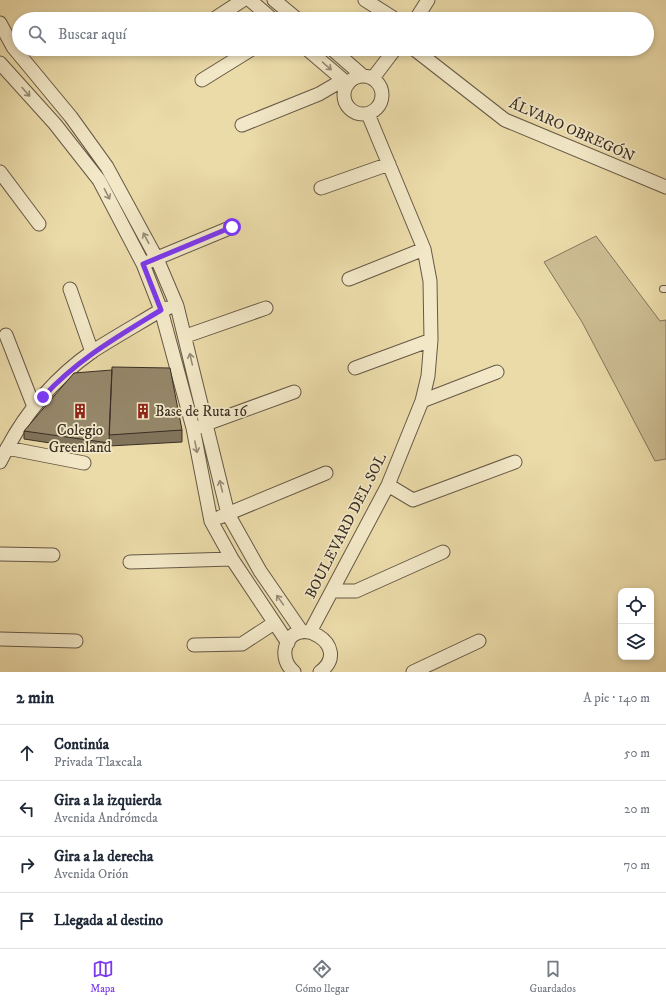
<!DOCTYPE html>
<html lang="es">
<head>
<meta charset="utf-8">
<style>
	:root { --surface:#fff; --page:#f6f6f7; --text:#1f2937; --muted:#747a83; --line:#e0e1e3; --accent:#7c3aed }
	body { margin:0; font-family:"IM FELL DW Pica",serif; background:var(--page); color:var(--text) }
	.controls { position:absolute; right:12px; bottom:12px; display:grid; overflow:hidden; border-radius:8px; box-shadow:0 2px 6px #0003 }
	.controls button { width:36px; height:36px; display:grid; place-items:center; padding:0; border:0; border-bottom:1px solid var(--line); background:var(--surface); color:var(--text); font:20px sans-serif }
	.stop { position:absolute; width:12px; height:12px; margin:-9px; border:3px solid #7c3aed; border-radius:50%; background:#fff }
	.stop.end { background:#7c3aed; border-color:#fff; box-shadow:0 1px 4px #0008 }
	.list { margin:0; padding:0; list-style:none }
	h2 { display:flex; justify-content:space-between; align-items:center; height:52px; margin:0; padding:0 16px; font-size:17px }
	h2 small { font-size:13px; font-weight:400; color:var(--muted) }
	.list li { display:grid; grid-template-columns:26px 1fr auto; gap:12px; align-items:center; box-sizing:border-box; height:56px; padding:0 16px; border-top:1px solid var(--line) }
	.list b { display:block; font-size:15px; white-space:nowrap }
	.list p { margin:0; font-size:13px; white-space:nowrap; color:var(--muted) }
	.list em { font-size:13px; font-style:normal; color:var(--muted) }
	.icon { flex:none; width:22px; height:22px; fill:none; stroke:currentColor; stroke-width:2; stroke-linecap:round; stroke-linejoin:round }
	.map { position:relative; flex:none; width:666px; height:672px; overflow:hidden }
	.search { position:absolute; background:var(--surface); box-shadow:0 2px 6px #0003; left:12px; right:12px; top:12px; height:44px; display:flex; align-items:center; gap:10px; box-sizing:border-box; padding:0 14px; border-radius:22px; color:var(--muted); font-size:15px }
	.sheet { height:276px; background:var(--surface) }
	nav { display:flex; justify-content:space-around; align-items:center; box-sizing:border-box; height:56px; border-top:1px solid var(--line); background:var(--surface); font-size:11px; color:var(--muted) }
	nav a { display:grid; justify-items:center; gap:2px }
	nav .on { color:var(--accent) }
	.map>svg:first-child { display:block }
	.green { fill:#cdbd93; stroke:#83755c }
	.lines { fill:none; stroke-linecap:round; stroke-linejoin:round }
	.service-casing { stroke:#665846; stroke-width:8 }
	.minor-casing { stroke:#665846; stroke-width:15 }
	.service { stroke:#f2e8c7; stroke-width:6 }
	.minor { stroke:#f2e8c7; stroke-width:13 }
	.wall { fill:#81745b; stroke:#392d25 }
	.building { fill:#96876a; stroke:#392d25 }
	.oneway { stroke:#968a76 }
	.route { stroke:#7c3aed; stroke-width:5 }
	.labels { text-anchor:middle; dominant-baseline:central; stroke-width:3.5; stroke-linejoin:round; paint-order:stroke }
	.street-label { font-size:15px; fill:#392d25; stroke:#f2e8c7 }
	.poi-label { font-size:15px; fill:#392d25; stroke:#f2e8c7; text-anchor:start }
</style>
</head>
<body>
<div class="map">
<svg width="666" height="672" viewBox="0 0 666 672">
	<rect width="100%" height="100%" fill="#ebdba9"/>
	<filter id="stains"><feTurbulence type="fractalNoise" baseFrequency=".005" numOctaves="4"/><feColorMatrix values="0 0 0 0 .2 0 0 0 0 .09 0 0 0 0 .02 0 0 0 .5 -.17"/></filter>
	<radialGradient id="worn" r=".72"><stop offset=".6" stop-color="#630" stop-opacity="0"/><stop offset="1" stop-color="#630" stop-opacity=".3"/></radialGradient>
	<path class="green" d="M 596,236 L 660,321 L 666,320 L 666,459 L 655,461 L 582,322 L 544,262 Z"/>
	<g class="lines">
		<g class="service-casing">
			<path id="service" d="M 663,289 L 666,289"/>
		</g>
		<g class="minor-casing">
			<path id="minor" d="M 250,0 L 272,19
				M 274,0 L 297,19
				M 365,0 L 395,19
				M 214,19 L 243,0
				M 416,19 L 428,0
				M 0,23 L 13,47 L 71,117 L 107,167 L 157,259 L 177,306 L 228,514 L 260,571 L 302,632
				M 307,49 L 348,84
				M 332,49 L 363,76
				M 414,49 L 505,120 L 666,187
				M 0,63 L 55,124 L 99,180 L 143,264 L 161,310 L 193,428 L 211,521 L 232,559 L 288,643
				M344 95a19 19 0 1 1 38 0a19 19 0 1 1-38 0Z
				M 373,78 L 395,49
				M 202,80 L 252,49
				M 242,125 L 319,94 L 343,80
				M 0,172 L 39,224
				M 321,188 L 389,164
				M 150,261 L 232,227
				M 349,279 L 424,249
				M 70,289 L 92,352
				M 6,335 L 34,407
				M 186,336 L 266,308
				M 355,368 L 431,340
				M 422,401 L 497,372
				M 198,427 L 294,392
				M 7,448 L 84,463
				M 0,462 C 21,418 53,379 93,351 C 115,337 138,324 161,310 L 168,308
				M 388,485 L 413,500 L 515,462
				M 220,517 L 326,473
				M 0,554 L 53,555
				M 130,562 L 232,559
				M 332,591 L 356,591 L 443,552
				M 310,632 L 388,485 L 422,401 L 428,376 L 431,340 L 430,281 L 424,249 L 368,114
				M 0,639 L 76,641
				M 194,645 L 242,644 L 274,623
				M 294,672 C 287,666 284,659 285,650 C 292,609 355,646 320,672
				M 413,672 L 479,641"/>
		</g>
		<use href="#service" class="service"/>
		<use href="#minor" class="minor"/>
	</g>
	<path class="wall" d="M 182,430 L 182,442 L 109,446 L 109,452 L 24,439 L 24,431 Z"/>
	<path class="building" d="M 112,367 L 170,368 L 182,430 L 109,435 Z
		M 112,370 L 109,443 L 24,431 L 74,373 Z"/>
	<defs><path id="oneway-shaft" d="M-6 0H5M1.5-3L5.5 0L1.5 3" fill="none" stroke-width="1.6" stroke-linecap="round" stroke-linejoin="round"/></defs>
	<g class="oneway">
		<use href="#oneway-shaft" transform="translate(327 66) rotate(41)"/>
		<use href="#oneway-shaft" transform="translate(26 92) rotate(48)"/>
		<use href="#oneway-shaft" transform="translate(107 194) rotate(63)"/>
		<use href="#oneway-shaft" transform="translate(146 238) rotate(-118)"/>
		<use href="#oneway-shaft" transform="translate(191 359) rotate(-103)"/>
		<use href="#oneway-shaft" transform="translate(196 447) rotate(79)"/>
		<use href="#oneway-shaft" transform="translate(221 486) rotate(-104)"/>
		<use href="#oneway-shaft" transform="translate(280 600) rotate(-125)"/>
	</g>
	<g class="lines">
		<path class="route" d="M 43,397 C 78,359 117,337 161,310 L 143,264 L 232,227"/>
	</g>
	<defs>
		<g id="building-bare" transform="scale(1.2)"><path d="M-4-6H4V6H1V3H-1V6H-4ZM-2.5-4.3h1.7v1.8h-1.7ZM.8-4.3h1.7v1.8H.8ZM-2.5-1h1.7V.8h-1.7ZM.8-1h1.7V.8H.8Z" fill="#8f2418" stroke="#f2e8c7" stroke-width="2.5" paint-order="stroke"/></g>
	</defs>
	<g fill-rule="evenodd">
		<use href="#building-bare" x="80" y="411"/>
		<use href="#building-bare" x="143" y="411"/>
	</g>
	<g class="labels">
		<g class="street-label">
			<text transform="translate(572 130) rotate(24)">ÁLVARO OBREGÓN</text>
			<text transform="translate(346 526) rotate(-63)">BOULEVARD DEL SOL</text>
		</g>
		<g class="poi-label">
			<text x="155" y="411">Base de Ruta 16</text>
			<text x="80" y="430" text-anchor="middle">Colegio<tspan x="80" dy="17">Greenland</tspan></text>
		</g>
	</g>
	<rect width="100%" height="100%" filter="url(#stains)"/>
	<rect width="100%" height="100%" fill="url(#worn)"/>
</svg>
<div class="controls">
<button><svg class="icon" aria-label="locate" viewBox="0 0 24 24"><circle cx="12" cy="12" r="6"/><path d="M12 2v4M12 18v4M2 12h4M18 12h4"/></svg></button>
<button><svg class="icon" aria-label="layers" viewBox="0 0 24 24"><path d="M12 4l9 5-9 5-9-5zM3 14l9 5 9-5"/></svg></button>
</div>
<div class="stop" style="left:232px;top:227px"></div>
<div class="stop end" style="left:43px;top:397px"></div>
<div class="search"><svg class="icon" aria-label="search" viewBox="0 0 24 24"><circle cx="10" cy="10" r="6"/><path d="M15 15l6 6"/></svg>Buscar aquí</div>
</div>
<section class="sheet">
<h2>2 min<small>A pie · 140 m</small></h2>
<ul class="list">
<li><svg class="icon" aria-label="ahead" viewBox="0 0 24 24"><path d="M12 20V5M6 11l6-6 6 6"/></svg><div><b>Continúa</b><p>Privada Tlaxcala</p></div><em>50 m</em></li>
<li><svg class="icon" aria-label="left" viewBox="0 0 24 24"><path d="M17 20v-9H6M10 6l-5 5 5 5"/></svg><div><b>Gira a la izquierda</b><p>Avenida Andrómeda</p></div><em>20 m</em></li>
<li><svg class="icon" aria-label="right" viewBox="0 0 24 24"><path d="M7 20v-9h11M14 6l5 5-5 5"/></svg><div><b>Gira a la derecha</b><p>Avenida Orión</p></div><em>70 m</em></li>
<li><svg class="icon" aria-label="arrive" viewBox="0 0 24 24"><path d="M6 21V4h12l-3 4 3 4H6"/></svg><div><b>Llegada al destino</b></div></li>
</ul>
</section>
<nav>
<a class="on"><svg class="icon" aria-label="map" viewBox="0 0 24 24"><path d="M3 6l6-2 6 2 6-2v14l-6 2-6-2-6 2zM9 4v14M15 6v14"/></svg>Mapa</a>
<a><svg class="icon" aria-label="directions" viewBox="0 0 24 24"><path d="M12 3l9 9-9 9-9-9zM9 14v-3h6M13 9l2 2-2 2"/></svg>Cómo llegar</a>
<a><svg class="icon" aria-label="saved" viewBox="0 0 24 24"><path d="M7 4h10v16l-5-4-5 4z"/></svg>Guardados</a>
</nav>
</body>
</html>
